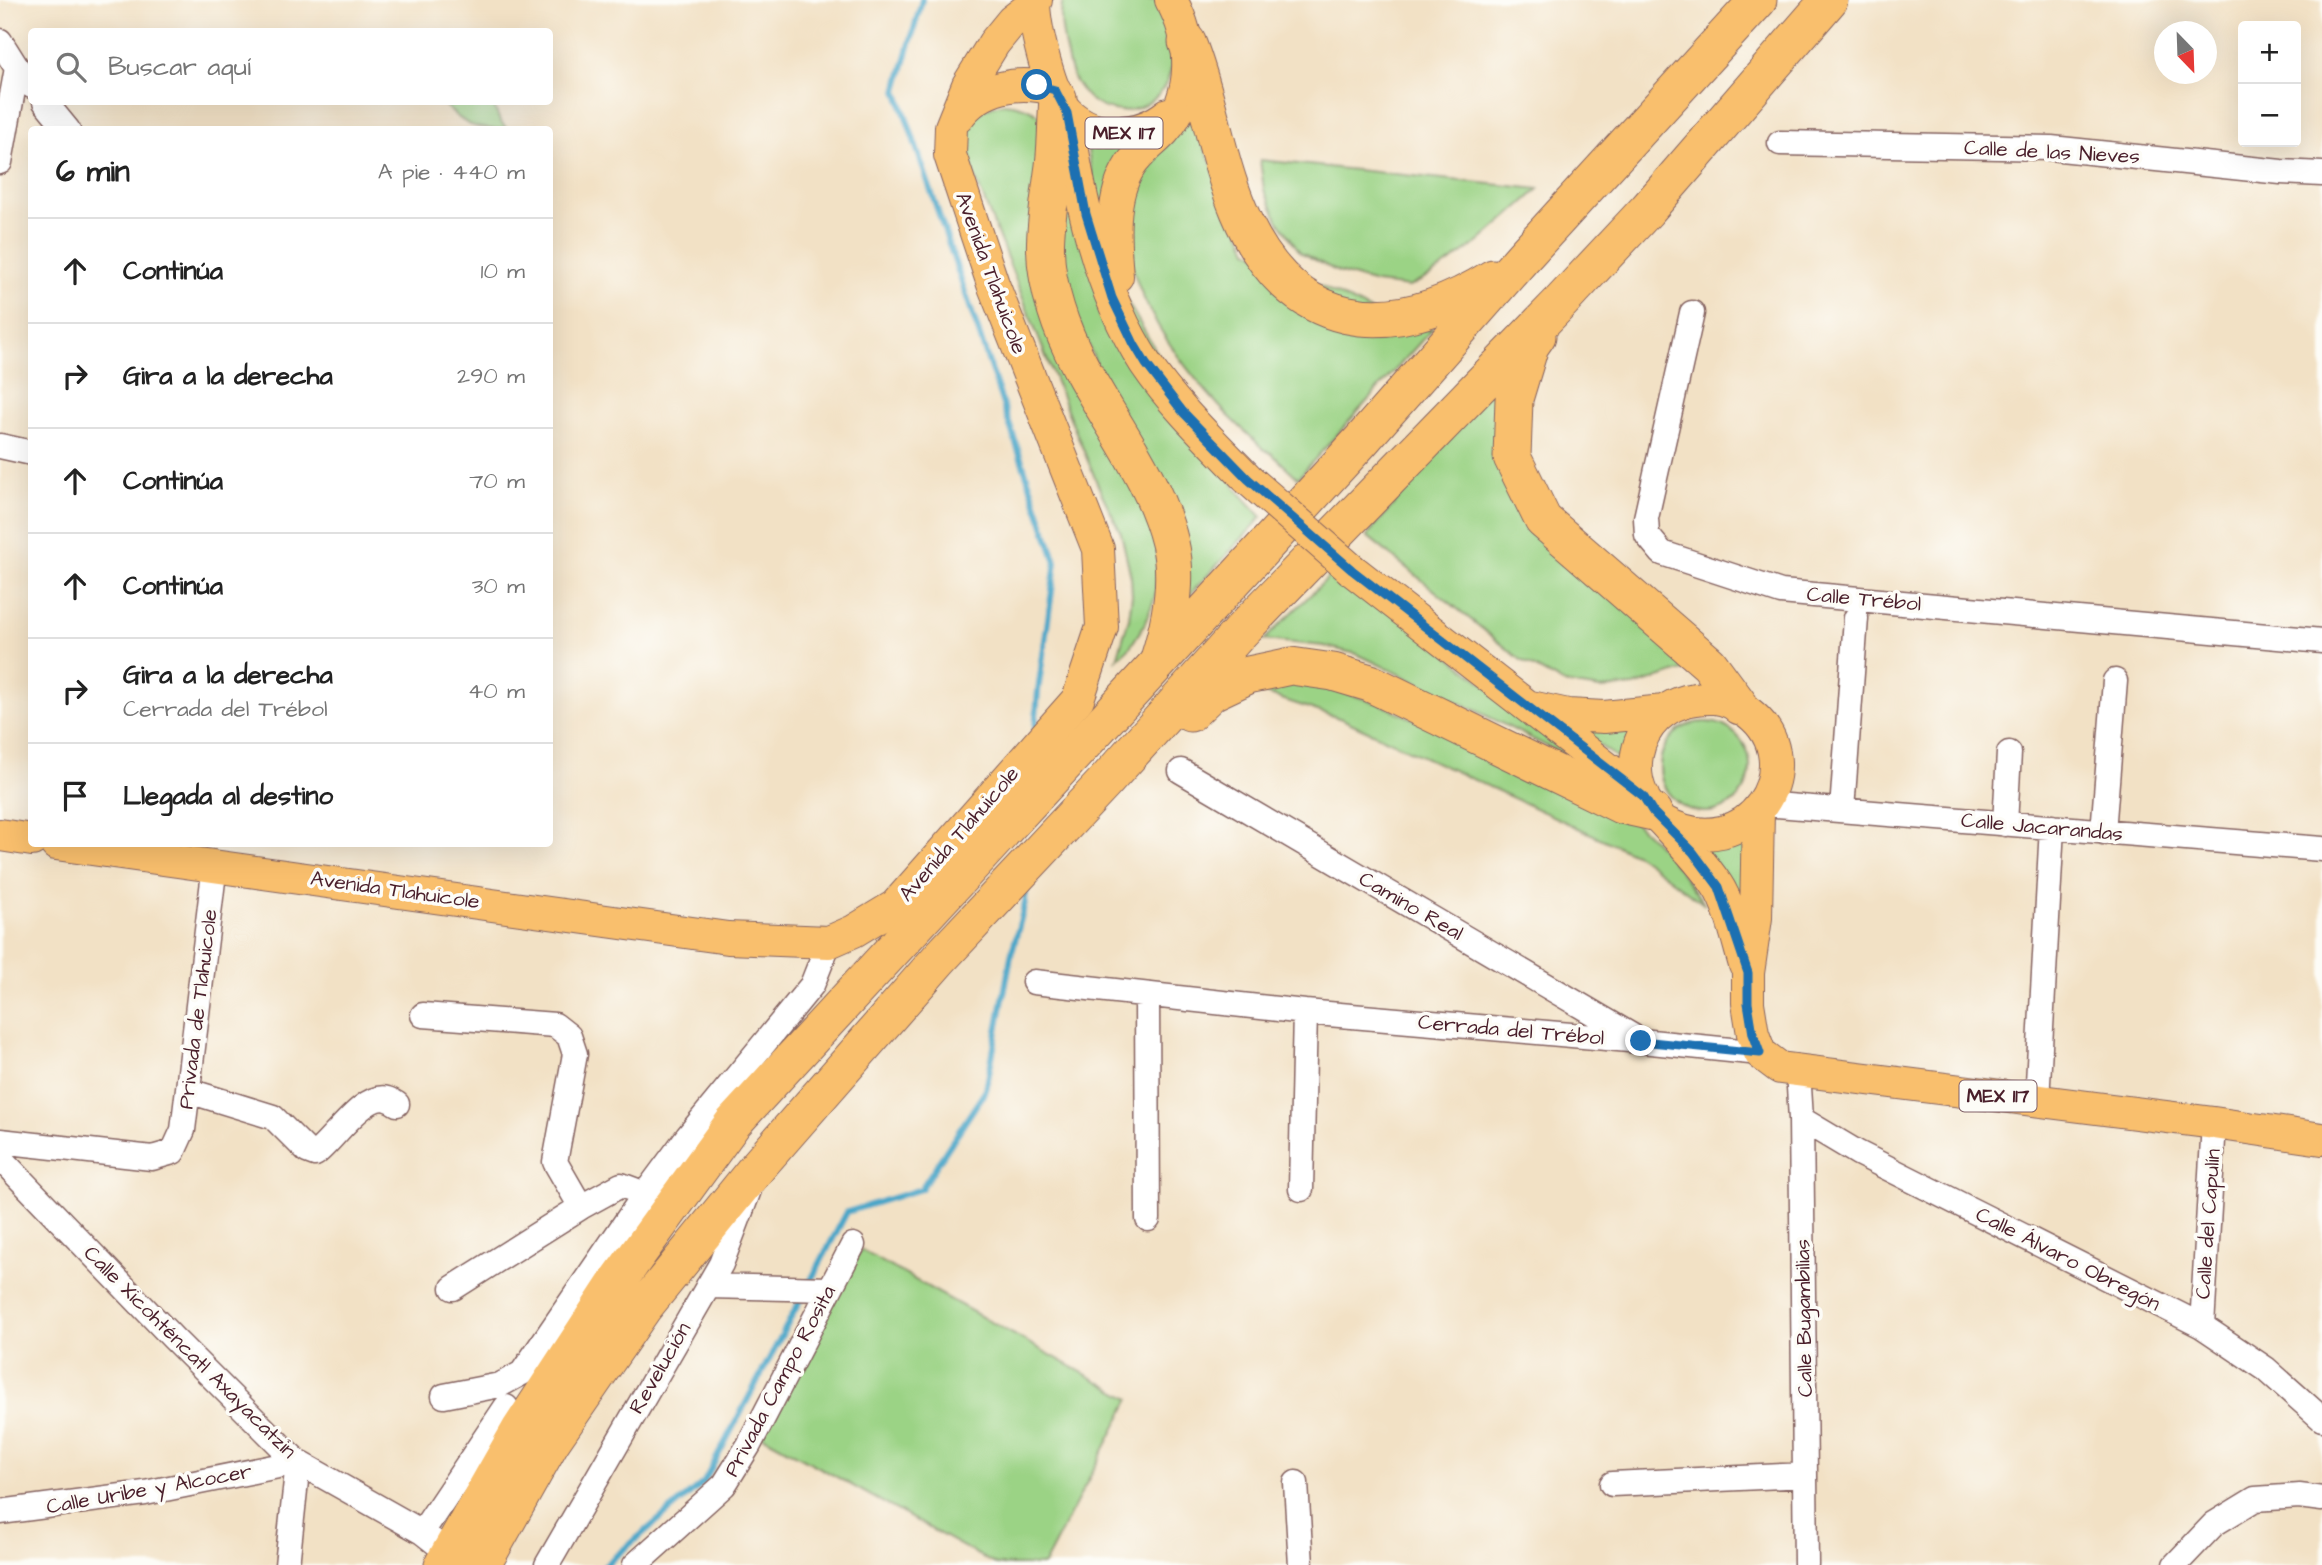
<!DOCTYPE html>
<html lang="es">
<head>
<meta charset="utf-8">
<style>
	:root { --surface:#fff; --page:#f6f6f6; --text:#222; --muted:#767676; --line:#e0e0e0 }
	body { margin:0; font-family:"Architects Daughter",sans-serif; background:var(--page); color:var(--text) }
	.controls { position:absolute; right:21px; top:21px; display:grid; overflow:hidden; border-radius:7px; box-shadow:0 7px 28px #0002 }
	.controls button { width:63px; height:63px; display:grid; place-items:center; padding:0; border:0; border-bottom:2px solid var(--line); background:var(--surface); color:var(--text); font:35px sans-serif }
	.compass { position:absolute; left:2154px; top:21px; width:63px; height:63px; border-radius:50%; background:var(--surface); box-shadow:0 7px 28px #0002; rotate:157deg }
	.stop { position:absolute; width:21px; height:21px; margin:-16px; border:5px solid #1f6fb2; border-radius:50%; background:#fff }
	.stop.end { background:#1f6fb2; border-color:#fff; box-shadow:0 2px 7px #0008 }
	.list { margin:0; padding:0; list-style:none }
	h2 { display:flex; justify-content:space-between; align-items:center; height:91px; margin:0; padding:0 28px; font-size:30px }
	h2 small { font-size:23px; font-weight:400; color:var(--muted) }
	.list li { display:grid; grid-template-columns:46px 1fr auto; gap:21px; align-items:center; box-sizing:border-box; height:105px; padding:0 28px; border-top:2px solid var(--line) }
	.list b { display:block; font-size:26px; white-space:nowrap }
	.list p { margin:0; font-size:23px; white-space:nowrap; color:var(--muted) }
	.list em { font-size:23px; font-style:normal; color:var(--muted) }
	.icon { flex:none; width:38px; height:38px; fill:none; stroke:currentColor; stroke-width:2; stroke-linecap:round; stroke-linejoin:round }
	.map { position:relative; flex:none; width:2322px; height:1565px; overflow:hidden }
	.search { position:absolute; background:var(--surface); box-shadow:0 7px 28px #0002; left:28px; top:28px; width:525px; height:77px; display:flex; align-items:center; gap:18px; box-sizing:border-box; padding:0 24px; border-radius:7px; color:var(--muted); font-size:26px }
	.panel { position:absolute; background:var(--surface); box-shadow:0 7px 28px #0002; left:28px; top:126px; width:525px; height:721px; border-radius:7px }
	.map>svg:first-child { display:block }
	.green { fill:#9bd385; stroke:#727958; stroke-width:2 }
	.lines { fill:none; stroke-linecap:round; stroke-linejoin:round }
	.stream { stroke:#49a6c8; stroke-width:6 }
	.minor-casing { stroke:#856361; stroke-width:27 }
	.major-casing { stroke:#856361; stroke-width:34 }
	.highway-casing { stroke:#856361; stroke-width:39 }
	.minor { stroke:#fff; stroke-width:24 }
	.major { stroke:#f9bf6d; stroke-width:32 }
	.highway { stroke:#f9bf6d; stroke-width:37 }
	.major-bridge-casing { stroke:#856361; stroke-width:34; stroke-linecap:butt }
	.major-bridge { stroke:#f9bf6d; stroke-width:32 }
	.route { stroke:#1f6fb2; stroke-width:9 }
	.labels { text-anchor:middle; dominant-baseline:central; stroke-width:7; stroke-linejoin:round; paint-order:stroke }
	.shield { fill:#fdfcf7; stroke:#806168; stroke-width:2 }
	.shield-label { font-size:19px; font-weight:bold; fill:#4a1f2b }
	.street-label { font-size:21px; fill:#4a1f2b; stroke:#fdfcf7 }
</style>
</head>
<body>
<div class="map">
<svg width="2322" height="1565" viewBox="0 0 2322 1565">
	<rect width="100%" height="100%" fill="#fdfcf7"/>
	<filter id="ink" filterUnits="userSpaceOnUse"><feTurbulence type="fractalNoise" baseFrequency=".0143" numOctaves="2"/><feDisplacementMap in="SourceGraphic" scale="14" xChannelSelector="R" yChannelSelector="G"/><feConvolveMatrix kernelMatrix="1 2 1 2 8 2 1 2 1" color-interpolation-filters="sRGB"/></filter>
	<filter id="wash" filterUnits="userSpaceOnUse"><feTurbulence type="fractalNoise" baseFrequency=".00686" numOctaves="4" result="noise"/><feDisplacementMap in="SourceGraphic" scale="28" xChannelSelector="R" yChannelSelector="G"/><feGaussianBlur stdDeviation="1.57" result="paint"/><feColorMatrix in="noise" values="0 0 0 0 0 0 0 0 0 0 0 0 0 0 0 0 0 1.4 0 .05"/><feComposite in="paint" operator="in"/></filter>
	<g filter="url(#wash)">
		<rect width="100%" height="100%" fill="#f2e1c5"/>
		<path class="green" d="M 1063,0 L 1157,0 C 1163,17 1170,34 1172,52 C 1176,110 1107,134 1076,83 C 1069,73 1068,59 1065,47 C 1062,31 1059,16 1063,0 Z
			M 441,102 L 492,102 L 500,121 L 507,129 C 473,130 464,125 441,102 Z
			M 1004,103 C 1018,104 1029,107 1040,116 L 1033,235 L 1158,538 L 1155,597 L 1144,625 L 1130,647 L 1117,659 L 1129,618 L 1132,595 L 1131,577 L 1121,533 L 1100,490 L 1073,425 L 964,149 C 966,118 974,110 1004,103 Z
			M 1192,118 L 1248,250 L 1411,331 L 1433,328 L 1298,478 L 1271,453 L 1263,449 C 1250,435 1234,422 1221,408 C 1170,353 1098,257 1140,179 C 1152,157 1175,137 1192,118 Z
			M 1085,132 L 1132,144 L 1099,218 Z
			M 1260,160 L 1539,189 L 1479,242 L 1430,276 L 1409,287 L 1376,283 L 1338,272 L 1300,252 L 1278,220 L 1264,190 Z
			M 1064,193 L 1237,490 L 1262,517 L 1181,604 L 1120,420 L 1054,264 Z
			M 1498,380 L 1500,450 L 1696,666 L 1634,686 L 1600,689 L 1563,683 L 1521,660 L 1367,536 Z
			M 1338,568 L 1590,768 L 1469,707 L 1357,654 L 1324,646 L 1264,640 Z
			M 1270,684 L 1321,685 L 1380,704 L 1624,814 C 1659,840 1680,870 1705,905 L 1639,856 L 1342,719 L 1254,690 Z
			M 1563,720 L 1639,722 L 1626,764 Z
			M1660 767a45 45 0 1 1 90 0a45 45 0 1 1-90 0Z
			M 1751,824 L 1744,917 L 1699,839 Z
			M 861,1250 L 1130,1399 L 1044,1565 L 996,1565 L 759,1434 Z"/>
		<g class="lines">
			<path class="stream" d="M 922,0 L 897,90 L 1056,562 L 1038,691 L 1035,729
				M 810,1282 L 847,1212 L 921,1189 L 986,1090 L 1011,956 L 1025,903 L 1026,887
				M 605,1565 L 704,1482 L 803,1295"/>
		</g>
	</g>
	<g filter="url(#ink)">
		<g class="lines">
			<g class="minor-casing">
				<path id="minor" d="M 0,41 L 17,68 L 32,86
					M 45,102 L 68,130
					M 1780,143 L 2051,148 L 2281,172 L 2322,174
					M 0,162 L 17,68
					M 1692,313 L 1646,518 L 1647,535 L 1662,553 L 1781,592 L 2322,641
					M 0,446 L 32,453
					M 1181,771 L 1634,1037
					M 1763,804 L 2322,849
					M 1842,810 L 1856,618
					M 2005,824 L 2009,753
					M 2103,832 L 2115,681
					M 1034,982 L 1305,1012 L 1641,1041 L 1760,1053
					M 1147,995 L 1148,1219
					M 423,1015 L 555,1025 L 569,1036 L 575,1054 L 555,1162 L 581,1207
					M 1798,1071 L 1801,1119 L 1806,1565
					M 189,1091 L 273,1117 L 307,1151 L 315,1154 C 333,1141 364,1092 387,1099 C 391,1100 394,1102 397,1104
					M 2037,1101 L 2052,827
					M 1801,1119 L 1858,1153 L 2202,1326 L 2266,1369 L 2322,1419
					M 0,1141 L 152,1158 L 173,1152 L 183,1130 L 215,864
					M 0,1158 L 173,1338 L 287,1452 L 298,1462 L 422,1532 L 436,1543
					M 1301,1189 L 1305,1012
					M 708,1286 L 830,1289
					M 453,1288 L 581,1207 L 621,1185 L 645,1194
					M 2202,1326 L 2214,1123
					M 444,1396 L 500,1385 L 522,1373 L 645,1194 L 688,1136 L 812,985 L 829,942
					M 1296,1483 L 1301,1565
					M 1612,1484 L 1805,1475
					M 0,1512 L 145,1493 L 298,1462 L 287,1565
					M 422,1532 L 506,1407
					M 547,1565 L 721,1264 L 749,1190
					M 635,1565 L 724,1485 L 749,1445 L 853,1245
					M 2175,1565 L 2214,1524 L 2255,1499 L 2299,1496 L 2322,1499"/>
			</g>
			<g class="major-casing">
				<path id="major" d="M 1034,4 C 1035,29 1050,96 1068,113 C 1096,140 1140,137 1168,114
					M 1067,113 C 1079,197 1098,290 1145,363 C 1174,406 1212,442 1248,479
					M 958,117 C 980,86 1020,79 1055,90
					M 1117,276 C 1114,241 1110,197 1130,166 C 1139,152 1153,143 1164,131 C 1196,95 1194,41 1171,0
					M 1352,570 L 1643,796
					M 1531,707 L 1568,715 L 1604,717 L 1664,711
					M 1758,811 L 1756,918 L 1748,973 L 1748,1003 L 1753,1034 L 1760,1053 L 1780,1068 L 2214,1123 L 2322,1139
					M 1664,822 C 1749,869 1813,763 1749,713 C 1739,706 1728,699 1715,698 C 1693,697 1673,702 1657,717 C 1636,737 1630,769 1642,795 C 1648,809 1660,817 1669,828 C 1686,846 1703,864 1717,885 C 1730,904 1738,942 1745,965
					M 0,835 L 32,840
					M 56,844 L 728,938 L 829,942 L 854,931 L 895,906 L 1078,699 L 1102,627 L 1098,549 L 993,284 L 950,155 L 951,127 L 968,85 L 994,43 L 1012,21 L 1034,4 L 1036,0"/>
			</g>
			<g class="highway-casing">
				<path id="highway" d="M 1187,42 C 1209,97 1216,157 1239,211 C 1290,333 1389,343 1493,278
					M 1058,98 C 1056,123 1057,148 1053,173 C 1046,226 1039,255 1056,309 C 1081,392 1150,459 1170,543 C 1179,580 1170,624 1159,659
					M 1537,336 L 1530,346 L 1514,399 L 1512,457 L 1543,520 L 1709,664 L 1740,706
					M 1190,713 L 1212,692 L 1248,675 L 1291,666 L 1333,672 L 1370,683 L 1621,805 L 1653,812
					M 443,1565 L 520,1430 L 615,1285 L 733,1123 L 1158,663 L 1361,441 L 1523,257 L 1758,0
					M 482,1565 L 551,1442 L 643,1308 L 759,1165 L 939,959 L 1105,782 L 1241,631 L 1560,303 L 1647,210 L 1829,0"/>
			</g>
			<use href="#minor" class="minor"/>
			<use href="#major" class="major"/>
			<use href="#highway" class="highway"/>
			<g class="major-bridge-casing">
				<path id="major-bridge" d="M 1248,479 L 1352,570"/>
			</g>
			<use href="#major-bridge" class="major-bridge"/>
		</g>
	</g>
	<g class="lines" filter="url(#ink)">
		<path class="route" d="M 1037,85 L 1055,90 L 1067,113 L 1086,214 L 1112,298 L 1134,344 L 1146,364 L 1183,412 L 1248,479 L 1352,570 L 1643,796 L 1653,812 L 1693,852 L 1719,887 L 1748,973 L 1748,1003 L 1753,1034 L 1760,1053 L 1641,1041"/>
	</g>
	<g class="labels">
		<g class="shield">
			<rect x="1085.5" y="117.5" width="77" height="31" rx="5"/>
			<rect x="1959.5" y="1080.5" width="77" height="31" rx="5"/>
		</g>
		<g class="shield-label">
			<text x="1124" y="133">MEX 117</text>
			<text x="1998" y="1096">MEX 117</text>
		</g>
		<g class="street-label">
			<text transform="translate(2052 152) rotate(3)">Calle de las Nieves</text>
			<text transform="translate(991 273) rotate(70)">Avenida Tlahuicole</text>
			<text transform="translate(1864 599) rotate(5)">Calle Trébol</text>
			<text transform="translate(2042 827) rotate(5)">Calle Jacarandas</text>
			<text transform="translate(959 834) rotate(-49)">Avenida Tlahuicole</text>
			<text transform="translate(395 890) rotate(8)">Avenida Tlahuicole</text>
			<text transform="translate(1411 906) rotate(30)">Camino Real</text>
			<text transform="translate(198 1009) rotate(-83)">Privada de Tlahuicole</text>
			<text transform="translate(1511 1030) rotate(5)">Cerrada del Trébol</text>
			<text transform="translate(2208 1224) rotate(-86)">Calle del Capulín</text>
			<text transform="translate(2068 1259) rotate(27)">Calle Álvaro Obregón</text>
			<text transform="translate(1804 1318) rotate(-91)">Calle Bugambilias</text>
			<text transform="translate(190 1352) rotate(45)">Calle Xicohténcatl Axayacatzin</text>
			<text transform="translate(660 1368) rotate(-60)">Revelución</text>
			<text transform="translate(780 1381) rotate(-62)">Privada Campo Rosita</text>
			<text transform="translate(149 1489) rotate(-10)">Calle Uribe y Alcocer</text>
		</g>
	</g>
</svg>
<div class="controls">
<button>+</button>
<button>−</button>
</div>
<svg class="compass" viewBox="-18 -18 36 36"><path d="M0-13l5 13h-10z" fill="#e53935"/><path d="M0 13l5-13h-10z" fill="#767676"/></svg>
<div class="stop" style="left:1037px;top:85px"></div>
<div class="stop end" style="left:1641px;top:1041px"></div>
<div class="search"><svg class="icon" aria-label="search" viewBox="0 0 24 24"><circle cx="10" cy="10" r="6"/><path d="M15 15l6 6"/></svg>Buscar aquí</div>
<section class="panel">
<h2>6 min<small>A pie · 440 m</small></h2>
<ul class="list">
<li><svg class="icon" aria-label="ahead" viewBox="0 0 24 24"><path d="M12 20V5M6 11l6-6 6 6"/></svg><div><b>Continúa</b></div><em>10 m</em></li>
<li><svg class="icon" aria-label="right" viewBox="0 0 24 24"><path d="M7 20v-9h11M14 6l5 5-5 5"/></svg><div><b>Gira a la derecha</b></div><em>290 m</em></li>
<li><svg class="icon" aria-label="ahead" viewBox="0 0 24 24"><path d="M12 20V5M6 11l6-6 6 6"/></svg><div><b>Continúa</b></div><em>70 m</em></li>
<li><svg class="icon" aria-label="ahead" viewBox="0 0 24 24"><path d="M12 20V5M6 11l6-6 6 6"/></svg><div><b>Continúa</b></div><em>30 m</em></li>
<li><svg class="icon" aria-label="right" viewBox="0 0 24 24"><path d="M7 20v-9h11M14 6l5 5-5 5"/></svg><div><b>Gira a la derecha</b><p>Cerrada del Trébol</p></div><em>40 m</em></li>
<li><svg class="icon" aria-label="arrive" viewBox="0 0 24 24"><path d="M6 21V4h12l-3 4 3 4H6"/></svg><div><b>Llegada al destino</b></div></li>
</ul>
</section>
</div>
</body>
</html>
